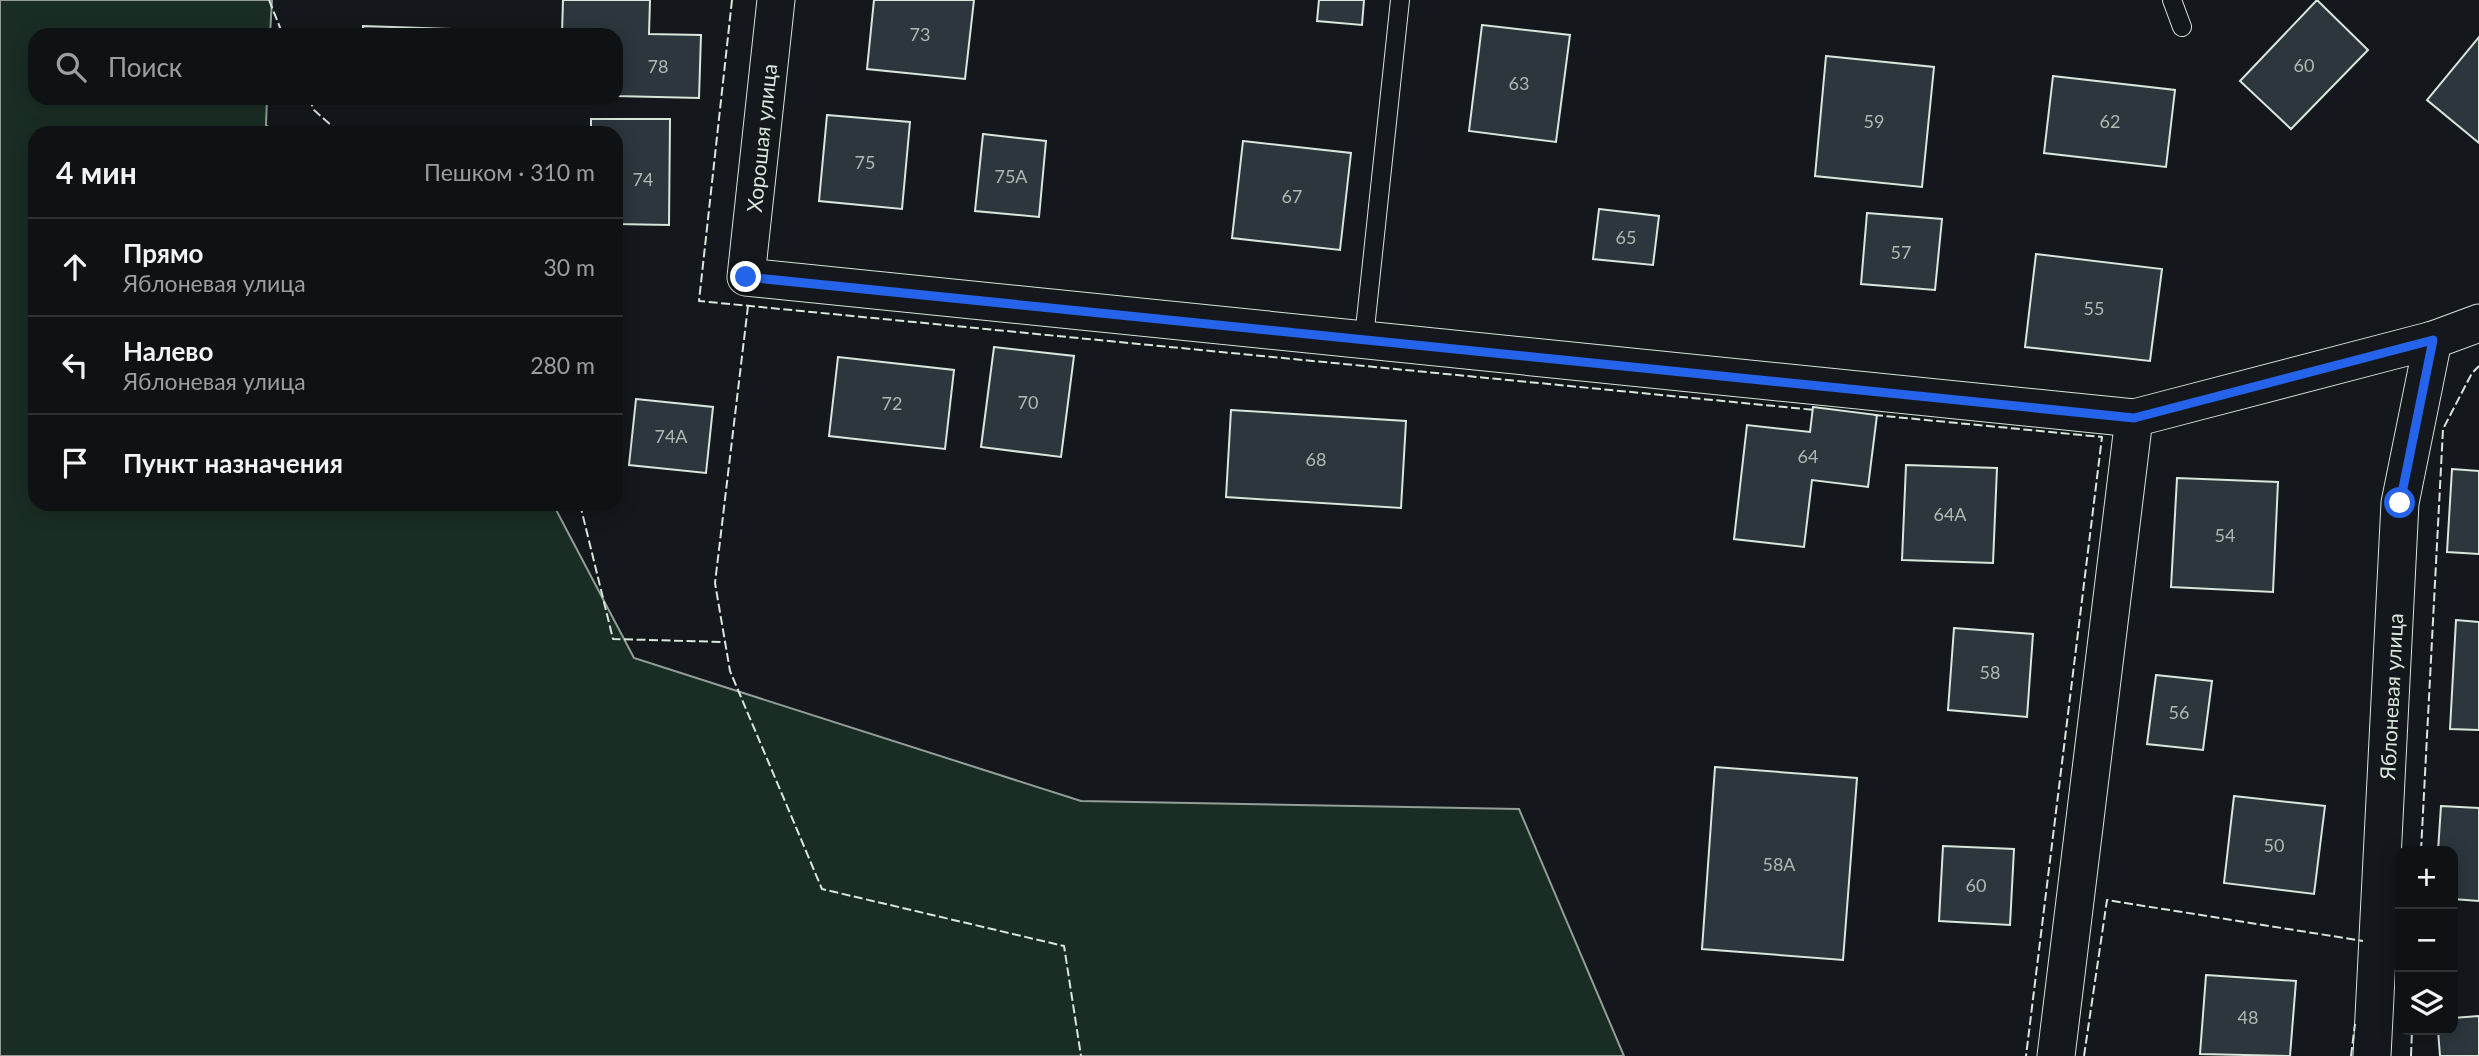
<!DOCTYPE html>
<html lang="ru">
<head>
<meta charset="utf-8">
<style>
	:root { --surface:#0f1215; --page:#181b1e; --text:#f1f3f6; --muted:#9b9ea0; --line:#2f3234 }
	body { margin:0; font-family:Lato,sans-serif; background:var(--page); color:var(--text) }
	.controls { position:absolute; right:21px; bottom:21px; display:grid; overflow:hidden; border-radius:14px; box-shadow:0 4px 18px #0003 }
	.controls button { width:63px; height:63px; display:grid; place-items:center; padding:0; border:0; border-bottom:2px solid var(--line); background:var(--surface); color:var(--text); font:35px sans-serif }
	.stop { position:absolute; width:21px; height:21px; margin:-16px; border:5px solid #2563eb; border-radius:50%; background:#fff }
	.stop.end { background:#2563eb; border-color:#fff; box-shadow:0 2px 7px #0008 }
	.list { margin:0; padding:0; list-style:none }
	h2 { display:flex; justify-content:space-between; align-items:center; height:91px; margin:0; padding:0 28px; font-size:30px }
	h2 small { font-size:23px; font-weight:400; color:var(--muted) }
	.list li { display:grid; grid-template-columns:46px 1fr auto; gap:21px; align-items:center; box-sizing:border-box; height:98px; padding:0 28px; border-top:2px solid var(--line) }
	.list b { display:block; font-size:26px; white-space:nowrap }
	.list p { margin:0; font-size:23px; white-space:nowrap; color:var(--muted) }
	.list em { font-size:23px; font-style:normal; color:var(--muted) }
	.icon { flex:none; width:38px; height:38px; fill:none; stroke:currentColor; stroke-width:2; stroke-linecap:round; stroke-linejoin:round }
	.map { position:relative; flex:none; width:2479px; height:1056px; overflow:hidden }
	.search { position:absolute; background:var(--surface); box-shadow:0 4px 18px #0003; left:28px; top:28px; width:595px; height:77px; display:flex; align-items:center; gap:18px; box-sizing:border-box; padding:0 24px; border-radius:21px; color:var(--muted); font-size:26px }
	.panel { position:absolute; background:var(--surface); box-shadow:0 4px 18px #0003; left:28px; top:126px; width:595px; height:385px; border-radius:21px }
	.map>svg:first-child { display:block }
	.green { fill:#1a2d24; stroke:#939e99; stroke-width:2 }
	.building { fill:#2c363c; stroke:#d8e6dc; stroke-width:2 }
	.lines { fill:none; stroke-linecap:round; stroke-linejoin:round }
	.service-casing { stroke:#d8e6dc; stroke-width:20 }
	.minor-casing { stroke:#d8e6dc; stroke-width:39 }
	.service { stroke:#14181c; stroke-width:18 }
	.minor { stroke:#14181c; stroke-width:37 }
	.fence { stroke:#d8e6dc; stroke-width:2; stroke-dasharray:9 3.5; stroke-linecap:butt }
	.route { stroke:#2563eb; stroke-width:9 }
	.labels { text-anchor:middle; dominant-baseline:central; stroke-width:5; stroke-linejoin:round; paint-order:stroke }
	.number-label { font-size:18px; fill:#adbab4 }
	.street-label { font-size:21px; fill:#d8e6dc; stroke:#14181c }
</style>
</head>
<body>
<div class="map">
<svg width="2479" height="1056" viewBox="0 0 2479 1056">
	<rect width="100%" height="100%" fill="#14181c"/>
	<path class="green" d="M 0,0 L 272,0 L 270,35 L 35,35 L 35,98 L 267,98 L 266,125 L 276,133 L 35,133 L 35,504 L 553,504 L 634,658 L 1081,801 L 1519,809 L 1624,1056 L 0,1056 Z"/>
	<path class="building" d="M 563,0 L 650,0 L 649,34 L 701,35 L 699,98 L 616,96 L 616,35 L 515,35 L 515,33 L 562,34 Z
		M 874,0 L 974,0 L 965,79 L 867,69 Z
		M 1319,0 L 1364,0 L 1362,25 L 1317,21 Z
		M 2317,0 L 2368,50 L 2291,129 L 2240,81 Z
		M 1482,25 L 1570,35 L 1556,142 L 1469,131 Z
		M 363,26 L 451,29 L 451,35 L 363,35 Z
		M 2479,37 L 2479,143 L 2427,100 Z
		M 1826,56 L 1934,67 L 1922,187 L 1815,176 Z
		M 2053,76 L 2175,90 L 2166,167 L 2044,153 Z
		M 827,115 L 910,122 L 902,209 L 819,201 Z
		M 591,119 L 670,119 L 669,225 L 616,224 L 616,133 L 591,133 Z
		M 983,134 L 1046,141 L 1039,217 L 975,211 Z
		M 1243,141 L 1351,153 L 1340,250 L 1232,238 Z
		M 1599,209 L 1659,216 L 1653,265 L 1593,259 Z
		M 1867,213 L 1942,219 L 1935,290 L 1861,284 Z
		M 2036,254 L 2162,269 L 2150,361 L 2025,347 Z
		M 994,347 L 1074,356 L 1061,457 L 981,447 Z
		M 838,357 L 954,370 L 945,449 L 829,436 Z
		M 636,399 L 713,407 L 706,473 L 629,465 Z
		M 1813,407 L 1877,415 L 1868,487 L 1812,480 L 1804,547 L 1734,539 L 1747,425 L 1810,432 Z
		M 1231,410 L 1406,421 L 1401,508 L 1226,497 Z
		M 1906,465 L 1997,468 L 1993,563 L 1902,560 Z
		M 2452,469 L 2479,471 L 2479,554 L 2447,552 Z
		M 2177,478 L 2278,482 L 2273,592 L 2171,587 Z
		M 2456,620 L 2479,622 L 2479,730 L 2450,729 Z
		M 1954,628 L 2033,634 L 2027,717 L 1948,710 Z
		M 2156,675 L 2212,681 L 2203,750 L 2147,744 Z
		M 1715,767 L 1857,778 L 1843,960 L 1702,949 Z
		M 2234,796 L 2325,806 L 2314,894 L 2224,883 Z
		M 2441,806 L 2479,808 L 2479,901 L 2453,899 L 2453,851 L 2438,851 Z
		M 1943,846 L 2014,849 L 2010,925 L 1939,921 Z
		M 2206,975 L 2296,981 L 2290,1056 L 2200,1054 Z
		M 2479,1016 L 2479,1056 L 2440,1056 L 2438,1030 L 2453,1030 L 2453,1018 Z"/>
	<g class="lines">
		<g class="service-casing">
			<path id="service" d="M 2172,0 L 2182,27
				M 1364,338 L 1400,0"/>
		</g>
		<g class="minor-casing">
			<g id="minor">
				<path d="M 776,0 L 746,277 L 2134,418 L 2433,340 L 2479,323"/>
				<path d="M 2056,1056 L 2134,418"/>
				<path id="s1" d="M 2372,1056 L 2400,503 L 2433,340"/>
			</g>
		</g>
		<use href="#service" class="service"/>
		<use href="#minor" class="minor"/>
		<path class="fence" d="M 269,0 L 283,35
			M 732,0 L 699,301 L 1815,410
			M 309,98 L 314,110 L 340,133
			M 748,306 L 715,583 L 730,671 L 822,889 L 1064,946 L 1081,1056
			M 1874,415 L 2102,437 L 2026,1056
			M 580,504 L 613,639 L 725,642
			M 2421,851 L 2443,429 L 2472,373 L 2479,366
			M 2084,1056 L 2107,900 L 2363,941
			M 2351,1056 L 2355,1024
			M 2411,1056 L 2412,1030"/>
	</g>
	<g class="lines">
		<path class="route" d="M 746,277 L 2134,418 L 2433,340 L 2400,503"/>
	</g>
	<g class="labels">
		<g class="number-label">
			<text x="920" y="34">73</text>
			<text x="2304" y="65">60</text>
			<text x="658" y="66">78</text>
			<text x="1519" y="83">63</text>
			<text x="1874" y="121">59</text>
			<text x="2110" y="121">62</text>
			<text x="865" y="162">75</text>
			<text x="1011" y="176">75А</text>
			<text x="643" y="179">74</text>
			<text x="1292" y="196">67</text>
			<text x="1626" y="237">65</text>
			<text x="1901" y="252">57</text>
			<text x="2094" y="308">55</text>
			<text x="1028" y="402">70</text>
			<text x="892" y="403">72</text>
			<text x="671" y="436">74А</text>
			<text x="1808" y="456">64</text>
			<text x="1316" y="459">68</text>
			<text x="1950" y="514">64А</text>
			<text x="2225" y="535">54</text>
			<text x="1990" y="672">58</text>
			<text x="2179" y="712">56</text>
			<text x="2274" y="845">50</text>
			<text x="1779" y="864">58А</text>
			<text x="1976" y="885">60</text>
			<text x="2248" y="1017">48</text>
		</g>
		<g class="street-label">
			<text transform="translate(761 138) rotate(-84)">Хорошая улица</text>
			<text stroke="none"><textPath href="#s1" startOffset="360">Яблоневая улица</textPath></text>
		</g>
	</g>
</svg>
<div class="controls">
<button>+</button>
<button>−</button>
<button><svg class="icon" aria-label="layers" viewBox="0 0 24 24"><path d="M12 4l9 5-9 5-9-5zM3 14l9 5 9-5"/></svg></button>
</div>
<div class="stop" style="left:2400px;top:503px"></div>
<div class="stop end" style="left:746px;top:277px"></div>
<div class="search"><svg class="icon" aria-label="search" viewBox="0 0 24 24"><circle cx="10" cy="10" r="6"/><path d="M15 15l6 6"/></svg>Поиск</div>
<section class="panel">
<h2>4 мин<small>Пешком · 310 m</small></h2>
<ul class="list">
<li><svg class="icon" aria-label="ahead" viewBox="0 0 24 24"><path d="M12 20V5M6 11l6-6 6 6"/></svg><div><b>Прямо</b><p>Яблоневая улица</p></div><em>30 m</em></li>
<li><svg class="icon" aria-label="left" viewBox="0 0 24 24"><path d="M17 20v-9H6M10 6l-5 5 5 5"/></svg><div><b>Налево</b><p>Яблоневая улица</p></div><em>280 m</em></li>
<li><svg class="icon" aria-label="arrive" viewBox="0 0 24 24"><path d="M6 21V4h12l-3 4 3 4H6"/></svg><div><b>Пункт назначения</b></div></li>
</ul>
</section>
</div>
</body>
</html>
